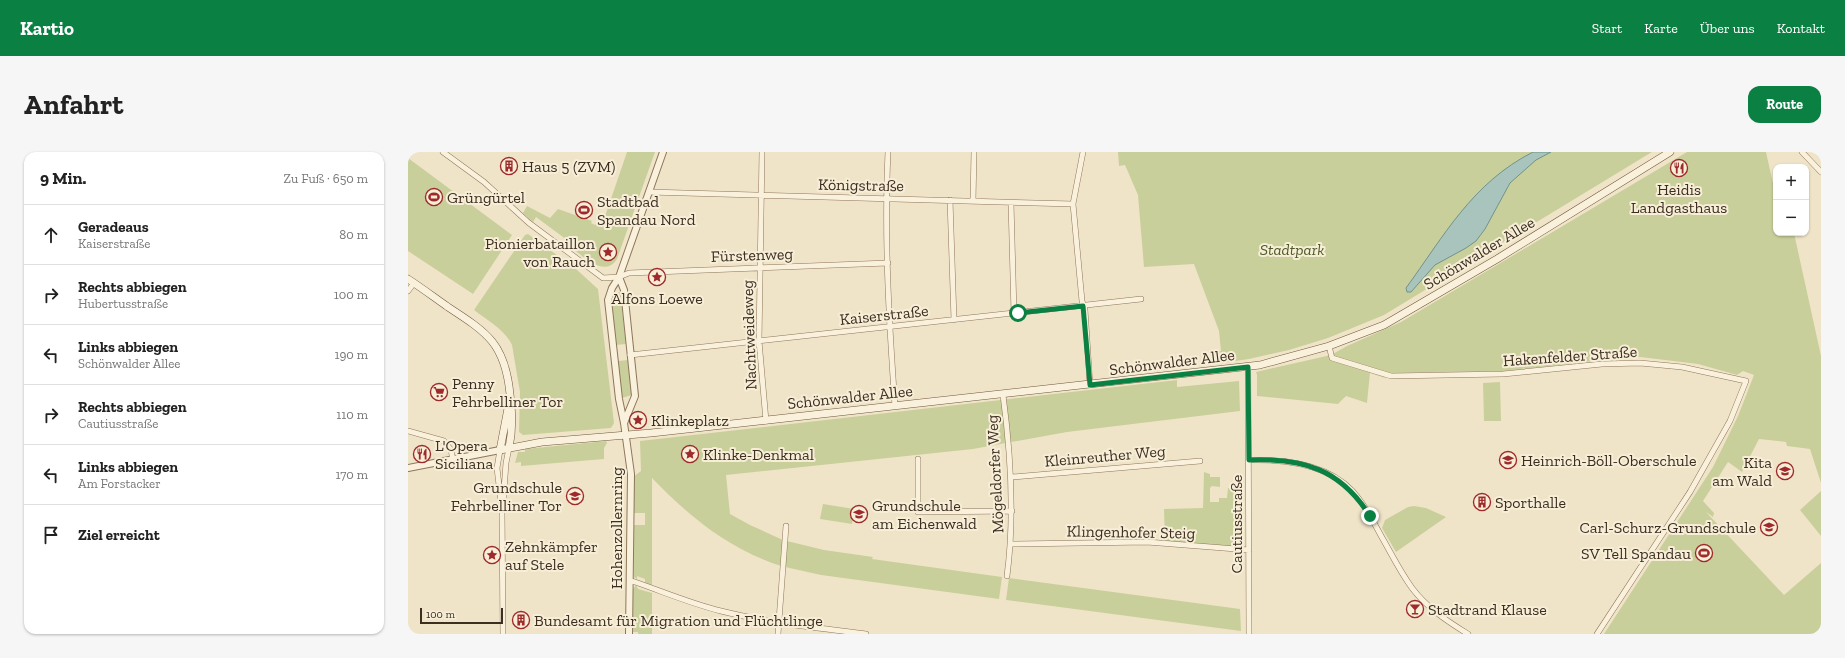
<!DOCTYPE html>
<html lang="de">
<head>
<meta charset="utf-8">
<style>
	:root { --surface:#fff; --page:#f6f6f6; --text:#222; --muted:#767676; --line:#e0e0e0; --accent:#0b8043 }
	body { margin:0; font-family:"Zilla Slab",serif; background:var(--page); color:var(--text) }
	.controls { position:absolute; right:12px; top:12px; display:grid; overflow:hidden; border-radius:8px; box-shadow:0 1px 3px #0004 }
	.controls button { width:36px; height:36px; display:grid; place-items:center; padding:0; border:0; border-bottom:1px solid var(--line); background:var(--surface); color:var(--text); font:20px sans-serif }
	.scale { position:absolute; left:12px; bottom:10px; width:83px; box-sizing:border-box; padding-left:4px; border:2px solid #3d2e20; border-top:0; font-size:11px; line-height:14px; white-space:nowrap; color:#3d2e20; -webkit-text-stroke:3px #f7eed8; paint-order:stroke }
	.stop { position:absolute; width:12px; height:12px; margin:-9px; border:3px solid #0b8043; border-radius:50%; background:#fff }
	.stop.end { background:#0b8043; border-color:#fff; box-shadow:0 1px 4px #0008 }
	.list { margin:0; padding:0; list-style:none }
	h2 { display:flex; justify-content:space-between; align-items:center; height:52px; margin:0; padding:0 16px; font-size:17px }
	h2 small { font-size:13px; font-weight:400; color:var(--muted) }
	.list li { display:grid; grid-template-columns:26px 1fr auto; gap:12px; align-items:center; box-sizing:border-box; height:60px; padding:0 16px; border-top:1px solid var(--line) }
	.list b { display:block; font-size:15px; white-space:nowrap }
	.list p { margin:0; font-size:13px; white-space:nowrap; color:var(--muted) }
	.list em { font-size:13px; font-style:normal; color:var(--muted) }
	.icon { flex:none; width:22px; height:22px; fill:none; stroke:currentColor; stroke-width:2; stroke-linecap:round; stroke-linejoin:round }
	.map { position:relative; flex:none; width:1413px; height:482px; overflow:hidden; border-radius:12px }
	header { display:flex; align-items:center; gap:24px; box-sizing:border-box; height:56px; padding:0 20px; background:var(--accent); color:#fff }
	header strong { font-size:19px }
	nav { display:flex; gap:22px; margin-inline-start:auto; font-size:14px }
	.intro { display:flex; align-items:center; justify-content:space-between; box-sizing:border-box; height:96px; padding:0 24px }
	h1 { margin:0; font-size:28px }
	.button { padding:10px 18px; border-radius:12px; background:var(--accent); color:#fff; font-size:14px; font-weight:700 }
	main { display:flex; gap:24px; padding:0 24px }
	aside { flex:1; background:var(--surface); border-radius:12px; box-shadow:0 1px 3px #0004 }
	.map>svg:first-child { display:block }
	.green { fill:#c9cf9b }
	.water { fill:#a9c4bc; stroke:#6f938a }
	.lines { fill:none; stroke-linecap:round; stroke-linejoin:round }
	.minor-casing { stroke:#8d765c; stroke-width:6 }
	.tertiary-casing { stroke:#8d765c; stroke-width:8 }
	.secondary-casing { stroke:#6f573f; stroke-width:8 }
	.minor { stroke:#faf1dc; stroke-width:5 }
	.tertiary { stroke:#faf1dc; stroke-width:6 }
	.secondary { stroke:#faf1dc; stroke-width:7 }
	.route { stroke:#0b8043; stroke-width:5 }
	.labels { text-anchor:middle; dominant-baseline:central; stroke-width:4; stroke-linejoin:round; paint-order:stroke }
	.poi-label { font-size:16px; fill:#3d2e20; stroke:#f7eed8; text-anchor:start }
	.street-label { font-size:16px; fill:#3d2e20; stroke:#f7eed8 }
	.park-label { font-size:16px; font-style:italic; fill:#4d5a26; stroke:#f7eed8 }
</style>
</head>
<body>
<header>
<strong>Kartio</strong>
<nav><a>Start</a><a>Karte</a><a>Über uns</a><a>Kontakt</a></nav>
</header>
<div class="intro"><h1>Anfahrt</h1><a class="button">Route</a></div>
<main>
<aside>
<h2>9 Min.<small>Zu Fuß · 650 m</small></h2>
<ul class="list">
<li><svg class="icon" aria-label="ahead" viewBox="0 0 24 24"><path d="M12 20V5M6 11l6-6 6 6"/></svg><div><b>Geradeaus</b><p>Kaiserstraße</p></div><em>80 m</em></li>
<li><svg class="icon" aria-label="right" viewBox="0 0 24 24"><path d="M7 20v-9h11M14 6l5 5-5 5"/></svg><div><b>Rechts abbiegen</b><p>Hubertusstraße</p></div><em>100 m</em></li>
<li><svg class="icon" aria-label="left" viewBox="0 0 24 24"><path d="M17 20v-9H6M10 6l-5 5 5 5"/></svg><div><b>Links abbiegen</b><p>Schönwalder Allee</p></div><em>190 m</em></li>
<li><svg class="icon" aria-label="right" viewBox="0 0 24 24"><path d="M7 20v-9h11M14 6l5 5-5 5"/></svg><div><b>Rechts abbiegen</b><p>Cautiusstraße</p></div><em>110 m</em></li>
<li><svg class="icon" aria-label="left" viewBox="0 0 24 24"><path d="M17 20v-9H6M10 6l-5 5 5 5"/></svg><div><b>Links abbiegen</b><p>Am Forstacker</p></div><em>170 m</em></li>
<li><svg class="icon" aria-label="arrive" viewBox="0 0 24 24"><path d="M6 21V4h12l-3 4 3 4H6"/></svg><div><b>Ziel erreicht</b></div></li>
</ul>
</aside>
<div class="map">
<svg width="1413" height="482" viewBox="0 0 1413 482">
	<rect width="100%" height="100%" fill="#f0e4c8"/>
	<path class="green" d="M 219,0 L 247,0 L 209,107 C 196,128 172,101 159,92 L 159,88 L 128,65 L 125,70 L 115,61 L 119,54 L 142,66 L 150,57 L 184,69 L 183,71 L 187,73 L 188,71 L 194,73 Z
		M 710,0 L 1244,0 L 976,163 L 920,186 L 881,198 L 841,207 L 807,212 L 805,200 L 813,199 L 811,179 L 786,112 L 736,115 L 730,43 L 717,13 L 711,14 Z
		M 1279,0 L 1358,0 L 1368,45 L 1368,81 L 1386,81 L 1413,204 L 1413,331 L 1402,297 L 1379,294 L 1378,290 L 1351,287 L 1334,320 L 1320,310 L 1295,349 L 1306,361 L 1305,365 L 1298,360 L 1376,443 L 1413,411 L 1413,482 L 1196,482 L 1305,315 L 1330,264 L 1346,223 L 1335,219 L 1329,223 L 1290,212 L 1232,205 L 1186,206 L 1186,209 L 1095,219 L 979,221 L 977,226 L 962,221 L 959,251 L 938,244 L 930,252 L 849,244 L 849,223 L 848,220 L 923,203 L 939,194 L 993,170 Z
		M 0,6 L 104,83 L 65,142 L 0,99 Z
		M 120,82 L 168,117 L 190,137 L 206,271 L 203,276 L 115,283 L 111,280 L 112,240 L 104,193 C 97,178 79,168 66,158 L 117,83 Z
		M 212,140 L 218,192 L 208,193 L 205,159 L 205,141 Z
		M 220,208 L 224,243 L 214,246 L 210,209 Z
		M 769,228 L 769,235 L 831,229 L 832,259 L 659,280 L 565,297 L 318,323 L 322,362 L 342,373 L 375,388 L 373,414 C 319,396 283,366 244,326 L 244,434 L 237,431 L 237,427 L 229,424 L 229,427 L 226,425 L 226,373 L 237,373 L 237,361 L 226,361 L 225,325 L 233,319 L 232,289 Z
		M 1092,230 L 1093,269 L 1076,269 L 1075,231 Z
		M 198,289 L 199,291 L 196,296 L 196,307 L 113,314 L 113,310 L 107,311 L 110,300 L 117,300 L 117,297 Z
		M 796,320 L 802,322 L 802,325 L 812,325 L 812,335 L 804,334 L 802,336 L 802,350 L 811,350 L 811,346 L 819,346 L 820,336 L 832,336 L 832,395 L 757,389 L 756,357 L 795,356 Z
		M 1413,339 L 1413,384 L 1392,358 Z
		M 415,352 L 446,357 L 444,372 L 412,367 Z
		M 1006,354 L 1018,356 L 1038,365 L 988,400 L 974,376 L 977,368 L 1000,355 Z
		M 379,389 L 416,398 L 465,405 L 464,407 L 594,425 L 591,447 L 413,423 L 377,415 Z
		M 601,426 L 832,457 L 833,479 L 598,448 Z
		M 228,433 L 230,437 L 244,441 L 244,482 L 230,482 L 230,480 L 225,480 L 225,437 Z"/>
	<path class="water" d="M 1125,0 L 1143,0 L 1128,8 L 1102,31 L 1077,77 L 1068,89 L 1058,96 L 1027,113 L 1003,140 L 999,140 L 998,136 C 1036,84 1064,31 1125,0 Z"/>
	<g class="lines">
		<g class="minor-casing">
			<path id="minor" d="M 35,0 L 76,30 L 121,71 L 195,126 L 211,125 L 221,121 L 480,111
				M 354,0 L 351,189 L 358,269
				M 480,0 C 476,85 481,170 487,254
				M 675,0 L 665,52 L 674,149 L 677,158 L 682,233
				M 1394,0 L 1413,20
				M 241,40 L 665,52
				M 542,48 L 546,168
				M 565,49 L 566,0
				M 603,51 L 606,161
				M 0,139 L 6,131
				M 921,194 L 924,206 L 983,224 L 1095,222 L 1194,212 L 1232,211 L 1274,215 L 1338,229 L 1322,269 L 1282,340 L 1189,482
				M 222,203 L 733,147
				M 840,215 L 841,482
				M 595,243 C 603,303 607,363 599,424
				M 0,279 L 36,289 L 43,298 L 45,308
				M 92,298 L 89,316 L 94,359 L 95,482
				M 510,307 L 510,360 L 604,359
				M 841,308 C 880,307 927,313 951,347 C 961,360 968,375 976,389 C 985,405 993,421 1004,436 C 1019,456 1039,469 1060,482
				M 604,325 L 792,309
				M 95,351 L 98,311 L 101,296
				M 603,392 L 739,390 L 841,398
				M 222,429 L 227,430 C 256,440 284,452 313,459 C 361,471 410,476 458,482
				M 370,482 L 378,374"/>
		</g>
		<g class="tertiary-casing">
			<path id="tertiary" d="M 211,125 L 216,138 L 227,244 L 216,271
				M 0,316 L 92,298
				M 221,482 L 223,322 L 216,271 L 211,247 L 200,148 L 204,136 L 211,125 L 255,0"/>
		</g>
		<g class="secondary-casing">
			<path id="secondary" d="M 0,127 C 14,136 27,146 40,155 C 80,181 97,192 102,242 C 104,261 105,277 101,296
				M 102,246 L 92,298 L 134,290 L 243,281 L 852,213 L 921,194 L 976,173 L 1089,107 L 1262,0"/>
		</g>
		<use href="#minor" class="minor"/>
		<use href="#tertiary" class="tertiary"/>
		<use href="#secondary" class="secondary"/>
	</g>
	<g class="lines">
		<path class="route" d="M 610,161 L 675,154 L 682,233 L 840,215 L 841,308 C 896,306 932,317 962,364"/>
	</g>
	<defs>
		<g id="building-ring" transform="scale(0.9)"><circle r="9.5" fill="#f7eed8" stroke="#9e2a2b" stroke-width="1.5"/><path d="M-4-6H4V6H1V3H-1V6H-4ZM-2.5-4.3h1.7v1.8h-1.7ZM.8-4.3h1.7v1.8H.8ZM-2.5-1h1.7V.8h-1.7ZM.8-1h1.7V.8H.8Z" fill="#9e2a2b"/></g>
		<g id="restaurant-ring" transform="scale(0.9)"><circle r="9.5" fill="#f7eed8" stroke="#9e2a2b" stroke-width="1.5"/><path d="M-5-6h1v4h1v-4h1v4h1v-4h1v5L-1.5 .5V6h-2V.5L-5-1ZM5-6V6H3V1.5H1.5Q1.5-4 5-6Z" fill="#9e2a2b"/></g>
		<g id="stadium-ring" transform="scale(0.9)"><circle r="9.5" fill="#f7eed8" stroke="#9e2a2b" stroke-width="1.5"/><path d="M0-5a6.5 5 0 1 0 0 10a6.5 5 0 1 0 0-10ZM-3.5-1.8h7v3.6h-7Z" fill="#9e2a2b"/></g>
		<g id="sight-ring" transform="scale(0.9)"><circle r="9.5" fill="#f7eed8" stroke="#9e2a2b" stroke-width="1.5"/><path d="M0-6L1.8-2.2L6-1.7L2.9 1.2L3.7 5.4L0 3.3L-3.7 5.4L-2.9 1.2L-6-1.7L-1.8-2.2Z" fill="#9e2a2b"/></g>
		<g id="supermarket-ring" transform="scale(0.9)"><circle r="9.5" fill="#f7eed8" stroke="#9e2a2b" stroke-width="1.5"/><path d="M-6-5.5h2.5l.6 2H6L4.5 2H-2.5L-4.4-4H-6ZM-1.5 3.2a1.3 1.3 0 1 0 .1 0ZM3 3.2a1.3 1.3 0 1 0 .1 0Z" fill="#9e2a2b"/></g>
		<g id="school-ring" transform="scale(0.9)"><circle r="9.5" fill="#f7eed8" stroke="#9e2a2b" stroke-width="1.5"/><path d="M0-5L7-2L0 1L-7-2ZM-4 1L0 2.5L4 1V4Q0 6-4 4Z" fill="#9e2a2b"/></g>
		<g id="bar-ring" transform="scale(0.9)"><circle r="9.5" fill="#f7eed8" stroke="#9e2a2b" stroke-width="1.5"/><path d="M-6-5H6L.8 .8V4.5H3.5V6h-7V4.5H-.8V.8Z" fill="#9e2a2b"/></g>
	</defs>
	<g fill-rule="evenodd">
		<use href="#building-ring" x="101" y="14"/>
		<use href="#restaurant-ring" x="1271" y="16"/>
		<use href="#stadium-ring" x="26" y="45"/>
		<use href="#stadium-ring" x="176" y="58"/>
		<use href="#sight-ring" x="200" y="100"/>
		<use href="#sight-ring" x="249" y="125"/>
		<use href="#supermarket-ring" x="31" y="240"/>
		<use href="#sight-ring" x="230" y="268"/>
		<use href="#restaurant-ring" x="14" y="302"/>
		<use href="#sight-ring" x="282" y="302"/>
		<use href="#school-ring" x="1100" y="308"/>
		<use href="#school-ring" x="1377" y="319"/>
		<use href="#school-ring" x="167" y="344"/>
		<use href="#building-ring" x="1074" y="350"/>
		<use href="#school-ring" x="451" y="362"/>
		<use href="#school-ring" x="1361" y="375"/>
		<use href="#stadium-ring" x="1296" y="401"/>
		<use href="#sight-ring" x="84" y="403"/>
		<use href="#bar-ring" x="1007" y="457"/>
		<use href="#building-ring" x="113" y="468"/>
	</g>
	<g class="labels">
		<g class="poi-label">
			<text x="114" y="14">Haus 5 (ZVM)</text>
			<text x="1271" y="37" text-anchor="middle">Heidis<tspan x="1271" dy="18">Landgasthaus</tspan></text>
			<text x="39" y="45">Grüngürtel</text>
			<text x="189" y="49">Stadtbad<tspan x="189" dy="18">Spandau Nord</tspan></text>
			<text x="187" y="91" text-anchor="end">Pionierbataillon<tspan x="187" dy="18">von Rauch</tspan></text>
			<text x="249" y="146" text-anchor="middle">Alfons Loewe</text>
			<text x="44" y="231">Penny<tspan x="44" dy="18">Fehrbelliner Tor</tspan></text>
			<text x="243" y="268">Klinkeplatz</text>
			<text x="27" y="293">L'Opera<tspan x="27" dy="18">Siciliana</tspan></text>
			<text x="295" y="302">Klinke-Denkmal</text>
			<text x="1113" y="308">Heinrich-Böll-Oberschule</text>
			<text x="1364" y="310" text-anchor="end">Kita<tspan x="1364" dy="18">am Wald</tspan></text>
			<text x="154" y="335" text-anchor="end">Grundschule<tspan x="154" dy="18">Fehrbelliner Tor</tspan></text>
			<text x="1087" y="350">Sporthalle</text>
			<text x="464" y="353">Grundschule<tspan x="464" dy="18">am Eichenwald</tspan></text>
			<text x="1348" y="375" text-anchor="end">Carl-Schurz-Grundschule</text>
			<text x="97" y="394">Zehnkämpfer<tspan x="97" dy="18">auf Stele</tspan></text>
			<text x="1283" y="401" text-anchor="end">SV Tell Spandau</text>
			<text x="1020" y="457">Stadtrand Klause</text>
			<text x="126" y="468">Bundesamt für Migration und Flüchtlinge</text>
		</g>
		<g class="street-label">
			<text transform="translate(453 33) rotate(1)">Königstraße</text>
			<text transform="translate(1071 101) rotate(-31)">Schönwalder Allee</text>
			<text transform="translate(344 103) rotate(-2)">Fürstenweg</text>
			<text transform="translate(476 163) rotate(-6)">Kaiserstraße</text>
			<text transform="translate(341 183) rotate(-92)">Nachtweideweg</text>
			<text transform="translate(1162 204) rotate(-4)">Hakenfelder Straße</text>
			<text transform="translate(764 210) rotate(-7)">Schönwalder Allee</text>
			<text transform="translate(442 245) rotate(-6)">Schönwalder Allee</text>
			<text transform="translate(697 304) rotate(-5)">Kleinreuther Weg</text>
			<text transform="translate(587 322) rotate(-93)">Mögeldorfer Weg</text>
			<text transform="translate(828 372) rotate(-90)">Cautiusstraße</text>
			<text transform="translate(208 376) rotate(-90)">Hohenzollernring</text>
			<text transform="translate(723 380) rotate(1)">Klingenhofer Steig</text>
		</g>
		<g class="park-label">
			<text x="884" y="97">Stadtpark</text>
		</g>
	</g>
</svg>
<div class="controls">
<button>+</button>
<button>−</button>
</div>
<div class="scale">100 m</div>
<div class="stop" style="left:610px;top:161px"></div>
<div class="stop end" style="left:962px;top:364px"></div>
</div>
</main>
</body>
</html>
